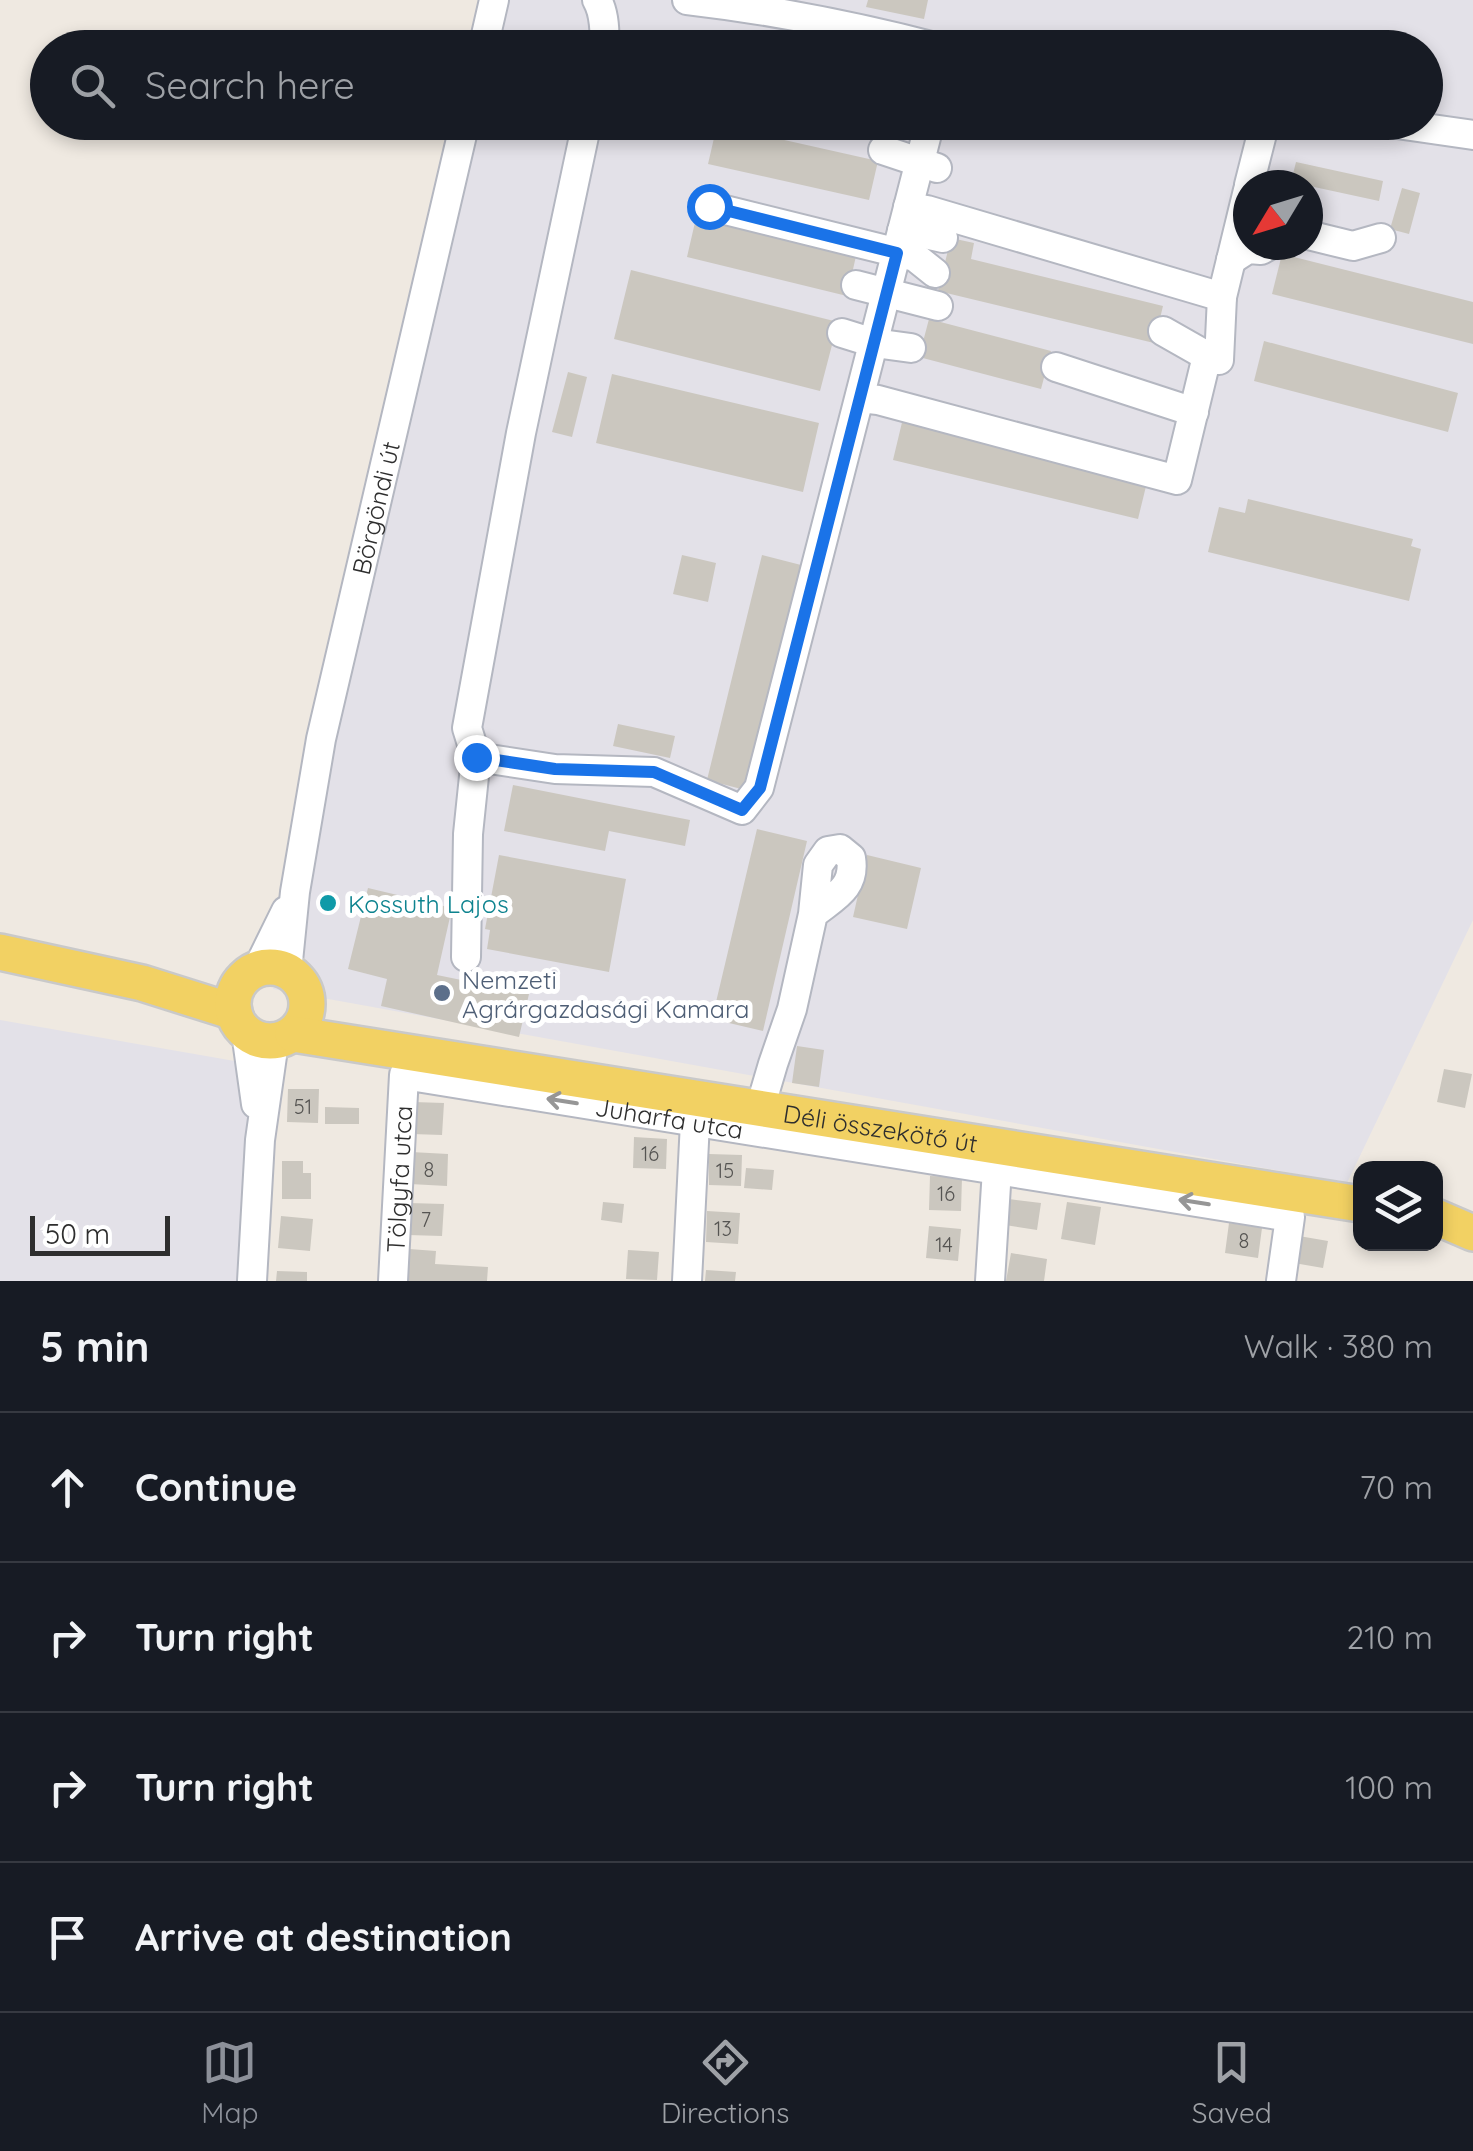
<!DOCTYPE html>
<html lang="en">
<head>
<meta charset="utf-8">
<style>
	:root { --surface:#171b24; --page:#20242c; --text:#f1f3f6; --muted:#9ea1a6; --line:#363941; --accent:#8c9099 }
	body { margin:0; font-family:Quicksand,sans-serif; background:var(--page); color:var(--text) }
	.controls { position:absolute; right:30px; bottom:30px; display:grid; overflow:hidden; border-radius:20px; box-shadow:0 5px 15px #0003 }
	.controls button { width:90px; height:90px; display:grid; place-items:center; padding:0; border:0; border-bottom:2px solid var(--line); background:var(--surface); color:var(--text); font:50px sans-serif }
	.compass { position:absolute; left:1233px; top:170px; width:90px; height:90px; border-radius:50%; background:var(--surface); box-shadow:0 5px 15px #0003; rotate:232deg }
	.scale { position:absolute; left:30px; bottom:25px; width:140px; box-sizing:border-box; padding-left:10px; border:5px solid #2e2e2e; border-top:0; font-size:28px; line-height:35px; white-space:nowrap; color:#2e2e2e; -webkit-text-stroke:8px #fff; paint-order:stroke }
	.stop { position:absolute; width:30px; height:30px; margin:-22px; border:8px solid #1a73e8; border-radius:50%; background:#fff }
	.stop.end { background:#1a73e8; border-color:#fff; box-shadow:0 2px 10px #0008 }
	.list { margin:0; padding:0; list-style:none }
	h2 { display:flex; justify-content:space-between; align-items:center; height:130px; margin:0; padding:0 40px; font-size:42px }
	h2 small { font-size:32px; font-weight:400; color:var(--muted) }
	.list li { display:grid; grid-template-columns:65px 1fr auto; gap:30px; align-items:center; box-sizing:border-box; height:150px; padding:0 40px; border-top:2px solid var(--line) }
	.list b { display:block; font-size:38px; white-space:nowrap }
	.list em { font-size:32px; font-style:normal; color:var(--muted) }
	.icon { flex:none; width:55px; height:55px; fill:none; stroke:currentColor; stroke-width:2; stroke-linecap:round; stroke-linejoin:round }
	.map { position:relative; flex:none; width:1473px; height:1281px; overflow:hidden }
	.search { position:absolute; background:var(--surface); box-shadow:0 5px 15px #0003; left:30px; right:30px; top:30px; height:110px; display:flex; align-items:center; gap:25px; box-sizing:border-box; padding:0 35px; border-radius:55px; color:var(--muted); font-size:38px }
	.sheet { height:730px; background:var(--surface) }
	nav { display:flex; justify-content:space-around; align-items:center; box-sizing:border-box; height:140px; border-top:2px solid var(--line); background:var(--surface); font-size:28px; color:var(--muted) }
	nav a { display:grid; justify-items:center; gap:5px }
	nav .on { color:var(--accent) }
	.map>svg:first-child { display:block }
	.industrial { fill:#e3e1e8; fill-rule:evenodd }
	.building { fill:#cbc7bf }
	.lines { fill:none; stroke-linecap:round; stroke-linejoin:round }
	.minor-casing { stroke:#b4b7c1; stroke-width:32 }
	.major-casing { stroke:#c9c9c9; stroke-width:40 }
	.minor { stroke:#fff; stroke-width:28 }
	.major { stroke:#f2d163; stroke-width:35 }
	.oneway { stroke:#969696 }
	.route { stroke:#1a73e8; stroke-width:12 }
	.culture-dot { fill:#0f9aa8; stroke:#fff; stroke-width:4 }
	.service-dot { fill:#5c6f8a; stroke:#fff; stroke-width:4 }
	.labels { text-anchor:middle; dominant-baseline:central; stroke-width:10; stroke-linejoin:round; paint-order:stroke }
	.number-label { font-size:20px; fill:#555452 }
	.street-label { font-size:25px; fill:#2e2e2e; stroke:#fff }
	.culture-label { font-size:25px; fill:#0d838f; stroke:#fff; text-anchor:start }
	.service-label { font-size:25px; fill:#4e5e75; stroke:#fff; text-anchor:start }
</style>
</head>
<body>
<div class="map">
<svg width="1473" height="1281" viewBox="0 0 1473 1281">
	<rect width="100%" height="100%" fill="#efe9e1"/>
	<path class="industrial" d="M 500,0 L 1473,0 L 1473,920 L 1347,1183 L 273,989 L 472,123 L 1426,122 L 1426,48 L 489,47 ZM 1248,185 L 1308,185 L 1308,245 L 1248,245 Z
		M 0,1020 L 258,1065 L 245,1281 L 0,1281 Z"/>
	<path class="building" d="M 868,0 L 928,0 L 924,19 L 866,7 Z
		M 717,125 L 878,161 L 869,200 L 708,164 Z
		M 1296,162 L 1383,181 L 1379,201 L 1291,182 Z
		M 1402,188 L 1420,193 L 1409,234 L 1390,229 Z
		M 696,218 L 856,256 L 847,296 L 687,257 Z
		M 951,238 L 974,243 L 971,259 L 1163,306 L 1154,343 L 938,291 Z
		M 1282,254 L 1473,302 L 1473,344 L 1272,294 Z
		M 631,270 L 838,322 L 820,391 L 614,339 Z
		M 929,319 L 1051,351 L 1041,389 L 919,357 Z
		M 1264,341 L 1458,393 L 1448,432 L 1254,381 Z
		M 568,372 L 587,377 L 572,437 L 552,432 Z
		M 612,374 L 819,423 L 803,492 L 596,443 Z
		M 904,414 L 1149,474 L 1138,519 L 893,460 Z
		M 1248,499 L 1413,539 L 1411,546 L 1421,549 L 1409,601 L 1208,552 L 1219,507 L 1245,513 Z
		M 682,555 L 716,563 L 708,602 L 673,594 Z
		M 762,555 L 801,565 L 745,790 L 707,780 Z
		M 618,724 L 675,736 L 670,758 L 613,746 Z
		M 513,785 L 690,820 L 685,846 L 609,831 L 605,851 L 504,831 Z
		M 757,829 L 807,841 L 763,1031 L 712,1019 Z
		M 499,855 L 626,879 L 609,972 L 487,949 L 490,930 L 485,929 Z
		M 867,855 L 921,868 L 907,929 L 853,917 Z
		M 368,888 L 452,908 L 437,975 L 529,994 L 519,1037 L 381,1006 L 387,979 L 348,969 Z
		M 797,1046 L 824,1050 L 819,1087 L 792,1083 Z
		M 1444,1069 L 1472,1074 L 1465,1108 L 1437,1102 Z
		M 288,1089 L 319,1089 L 318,1123 L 287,1122 Z
		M 413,1102 L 444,1103 L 442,1135 L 412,1134 Z
		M 325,1107 L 359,1108 L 359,1124 L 325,1124 Z
		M 634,1137 L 667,1139 L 666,1169 L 633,1168 Z
		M 411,1152 L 448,1154 L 447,1186 L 410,1184 Z
		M 709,1154 L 742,1155 L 741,1186 L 709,1185 Z
		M 282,1161 L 303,1161 L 303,1173 L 311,1173 L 311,1199 L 282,1199 Z
		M 746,1168 L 774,1170 L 772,1190 L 744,1188 Z
		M 930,1176 L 962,1177 L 961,1211 L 929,1210 Z
		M 1009,1199 L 1041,1203 L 1037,1230 L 1005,1225 Z
		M 603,1202 L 624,1204 L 622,1223 L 601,1220 Z
		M 1067,1202 L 1101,1207 L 1095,1245 L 1061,1239 Z
		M 409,1203 L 444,1204 L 442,1236 L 408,1235 Z
		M 707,1211 L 740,1213 L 738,1244 L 706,1242 Z
		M 281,1216 L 313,1219 L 310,1251 L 278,1248 Z
		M 1229,1223 L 1262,1228 L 1258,1258 L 1225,1253 Z
		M 929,1226 L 961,1229 L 958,1261 L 926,1258 Z
		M 1299,1236 L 1328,1241 L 1323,1268 L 1294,1263 Z
		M 409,1249 L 436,1251 L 435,1264 L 488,1267 L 487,1281 L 408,1281 Z
		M 628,1250 L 659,1252 L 657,1280 L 626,1279 Z
		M 1011,1253 L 1047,1259 L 1044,1281 L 1006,1281 Z
		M 706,1270 L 736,1272 L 735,1281 L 705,1281 Z
		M 277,1271 L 307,1272 L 307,1281 L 276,1281 Z"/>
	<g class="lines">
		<g class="minor-casing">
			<g id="minor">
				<path d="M 597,0 C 604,12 606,34 603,48"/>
				<path d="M 687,0 C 773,10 855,26 939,48"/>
				<path d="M 483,48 L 494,0"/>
				<path d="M 1383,122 L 1473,135"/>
				<path d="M 883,150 L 937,168"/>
				<path d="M 1249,185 L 1265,122"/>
				<path d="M 709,206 L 915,257 L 935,273"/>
				<path d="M 908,207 L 927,210 L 1222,297"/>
				<path d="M 902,231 L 921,233 L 943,238"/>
				<path d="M 1308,235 L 1353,246 L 1381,238"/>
				<path d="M 1231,260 L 1248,249 L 1261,250 L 1270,245"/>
				<path d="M 856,285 L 938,306"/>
				<path d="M 1163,331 L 1207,356"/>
				<path d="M 842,333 L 874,343 L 911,348"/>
				<path d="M 1056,367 L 1194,412"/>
				<path d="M 860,398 L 878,400 L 1177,480 L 1207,356 L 1219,360 L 1222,297 L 1248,190"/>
				<path d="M 476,757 L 555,769 L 654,772 L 742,810 L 759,788 L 930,122"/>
				<path d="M 466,957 L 468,834 L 476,757 L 467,728 L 521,433 L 587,122"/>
				<path d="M 257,970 L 286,911"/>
				<path id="s1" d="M 287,971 L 295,892 L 321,739 L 465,122"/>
				<path d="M 246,1032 L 256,1104"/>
				<path d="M 760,1108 L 773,1064 L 792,1009 L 813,914 L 818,865 L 828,851 L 840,849 L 851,858 C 856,888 834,897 813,914"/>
				<path d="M 252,1281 L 260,1140 L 274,1042"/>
				<path id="s2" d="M 393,1281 L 404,1075 L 1290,1217 L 1281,1281"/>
				<path d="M 687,1281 L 695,1122"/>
				<path d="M 990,1281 L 997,1169"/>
			</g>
		</g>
		<g class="major-casing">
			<g id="major">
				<path d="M 0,952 L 142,983 L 234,1012"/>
				<circle cx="270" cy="1004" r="37"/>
				<path id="s3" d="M 293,1034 L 1360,1204"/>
				<path d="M 1436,1217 L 1473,1233"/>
			</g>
		</g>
		<use href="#minor" class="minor"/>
		<use href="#major" class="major"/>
	</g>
	<defs><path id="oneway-shaft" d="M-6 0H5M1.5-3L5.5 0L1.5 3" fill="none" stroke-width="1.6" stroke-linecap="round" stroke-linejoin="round" transform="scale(2.5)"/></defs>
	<g class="oneway">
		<use href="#oneway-shaft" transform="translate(562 1101) rotate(-171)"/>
		<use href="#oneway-shaft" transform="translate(1194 1202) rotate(-171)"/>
	</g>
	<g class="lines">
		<path class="route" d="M 476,757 L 555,769 L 654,772 L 742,810 L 760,788 L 897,253 L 709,206"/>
	</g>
	<circle class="culture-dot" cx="328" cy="903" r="10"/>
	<circle class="service-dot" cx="442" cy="993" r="10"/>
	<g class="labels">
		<g class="number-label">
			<text x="303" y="1106">51</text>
			<text x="650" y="1153">16</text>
			<text x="429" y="1169">8</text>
			<text x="725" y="1170">15</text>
			<text x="946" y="1193">16</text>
			<text x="426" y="1219">7</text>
			<text x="723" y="1228">13</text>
			<text x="1244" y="1240">8</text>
			<text x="944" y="1244">14</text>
		</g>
		<g class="street-label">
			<text stroke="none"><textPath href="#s1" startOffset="472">Börgöndi út</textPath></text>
			<text stroke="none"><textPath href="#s2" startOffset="475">Juharfa utca</textPath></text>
			<text stroke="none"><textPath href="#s3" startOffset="595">Déli összekötő út</textPath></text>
			<text stroke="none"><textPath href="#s2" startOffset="102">Tölgyfa utca</textPath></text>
		</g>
		<g class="culture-label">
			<text x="348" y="903">Kossuth Lajos</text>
		</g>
		<g class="service-label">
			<text x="462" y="979">Nemzeti<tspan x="462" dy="29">Agrárgazdasági Kamara</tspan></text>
		</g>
	</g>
</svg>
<div class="controls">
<button><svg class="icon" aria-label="layers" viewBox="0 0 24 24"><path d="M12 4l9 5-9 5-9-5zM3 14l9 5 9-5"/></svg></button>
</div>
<svg class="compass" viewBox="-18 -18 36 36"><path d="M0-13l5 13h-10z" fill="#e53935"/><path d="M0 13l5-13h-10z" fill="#9ea1a6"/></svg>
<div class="scale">50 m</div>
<div class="stop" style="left:709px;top:206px"></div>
<div class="stop end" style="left:476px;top:757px"></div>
<div class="search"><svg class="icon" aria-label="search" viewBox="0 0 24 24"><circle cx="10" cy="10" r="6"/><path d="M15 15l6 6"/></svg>Search here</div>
</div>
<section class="sheet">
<h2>5 min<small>Walk · 380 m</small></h2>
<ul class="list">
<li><svg class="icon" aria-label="ahead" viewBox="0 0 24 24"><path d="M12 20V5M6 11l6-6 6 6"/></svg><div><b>Continue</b></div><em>70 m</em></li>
<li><svg class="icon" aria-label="right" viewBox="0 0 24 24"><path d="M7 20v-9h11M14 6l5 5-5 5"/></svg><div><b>Turn right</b></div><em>210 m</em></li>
<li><svg class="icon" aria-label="right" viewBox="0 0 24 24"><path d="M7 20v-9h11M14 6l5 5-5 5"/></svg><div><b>Turn right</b></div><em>100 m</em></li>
<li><svg class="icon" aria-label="arrive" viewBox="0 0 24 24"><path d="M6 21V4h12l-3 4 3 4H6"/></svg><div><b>Arrive at destination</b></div></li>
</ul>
</section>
<nav>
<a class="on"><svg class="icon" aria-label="map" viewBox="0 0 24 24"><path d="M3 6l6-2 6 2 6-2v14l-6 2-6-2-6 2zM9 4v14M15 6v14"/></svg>Map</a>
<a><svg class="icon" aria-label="directions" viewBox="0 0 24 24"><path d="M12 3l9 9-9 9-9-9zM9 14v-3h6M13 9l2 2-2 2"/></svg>Directions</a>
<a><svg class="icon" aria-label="saved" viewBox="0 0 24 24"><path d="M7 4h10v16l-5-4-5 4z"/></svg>Saved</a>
</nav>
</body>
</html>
